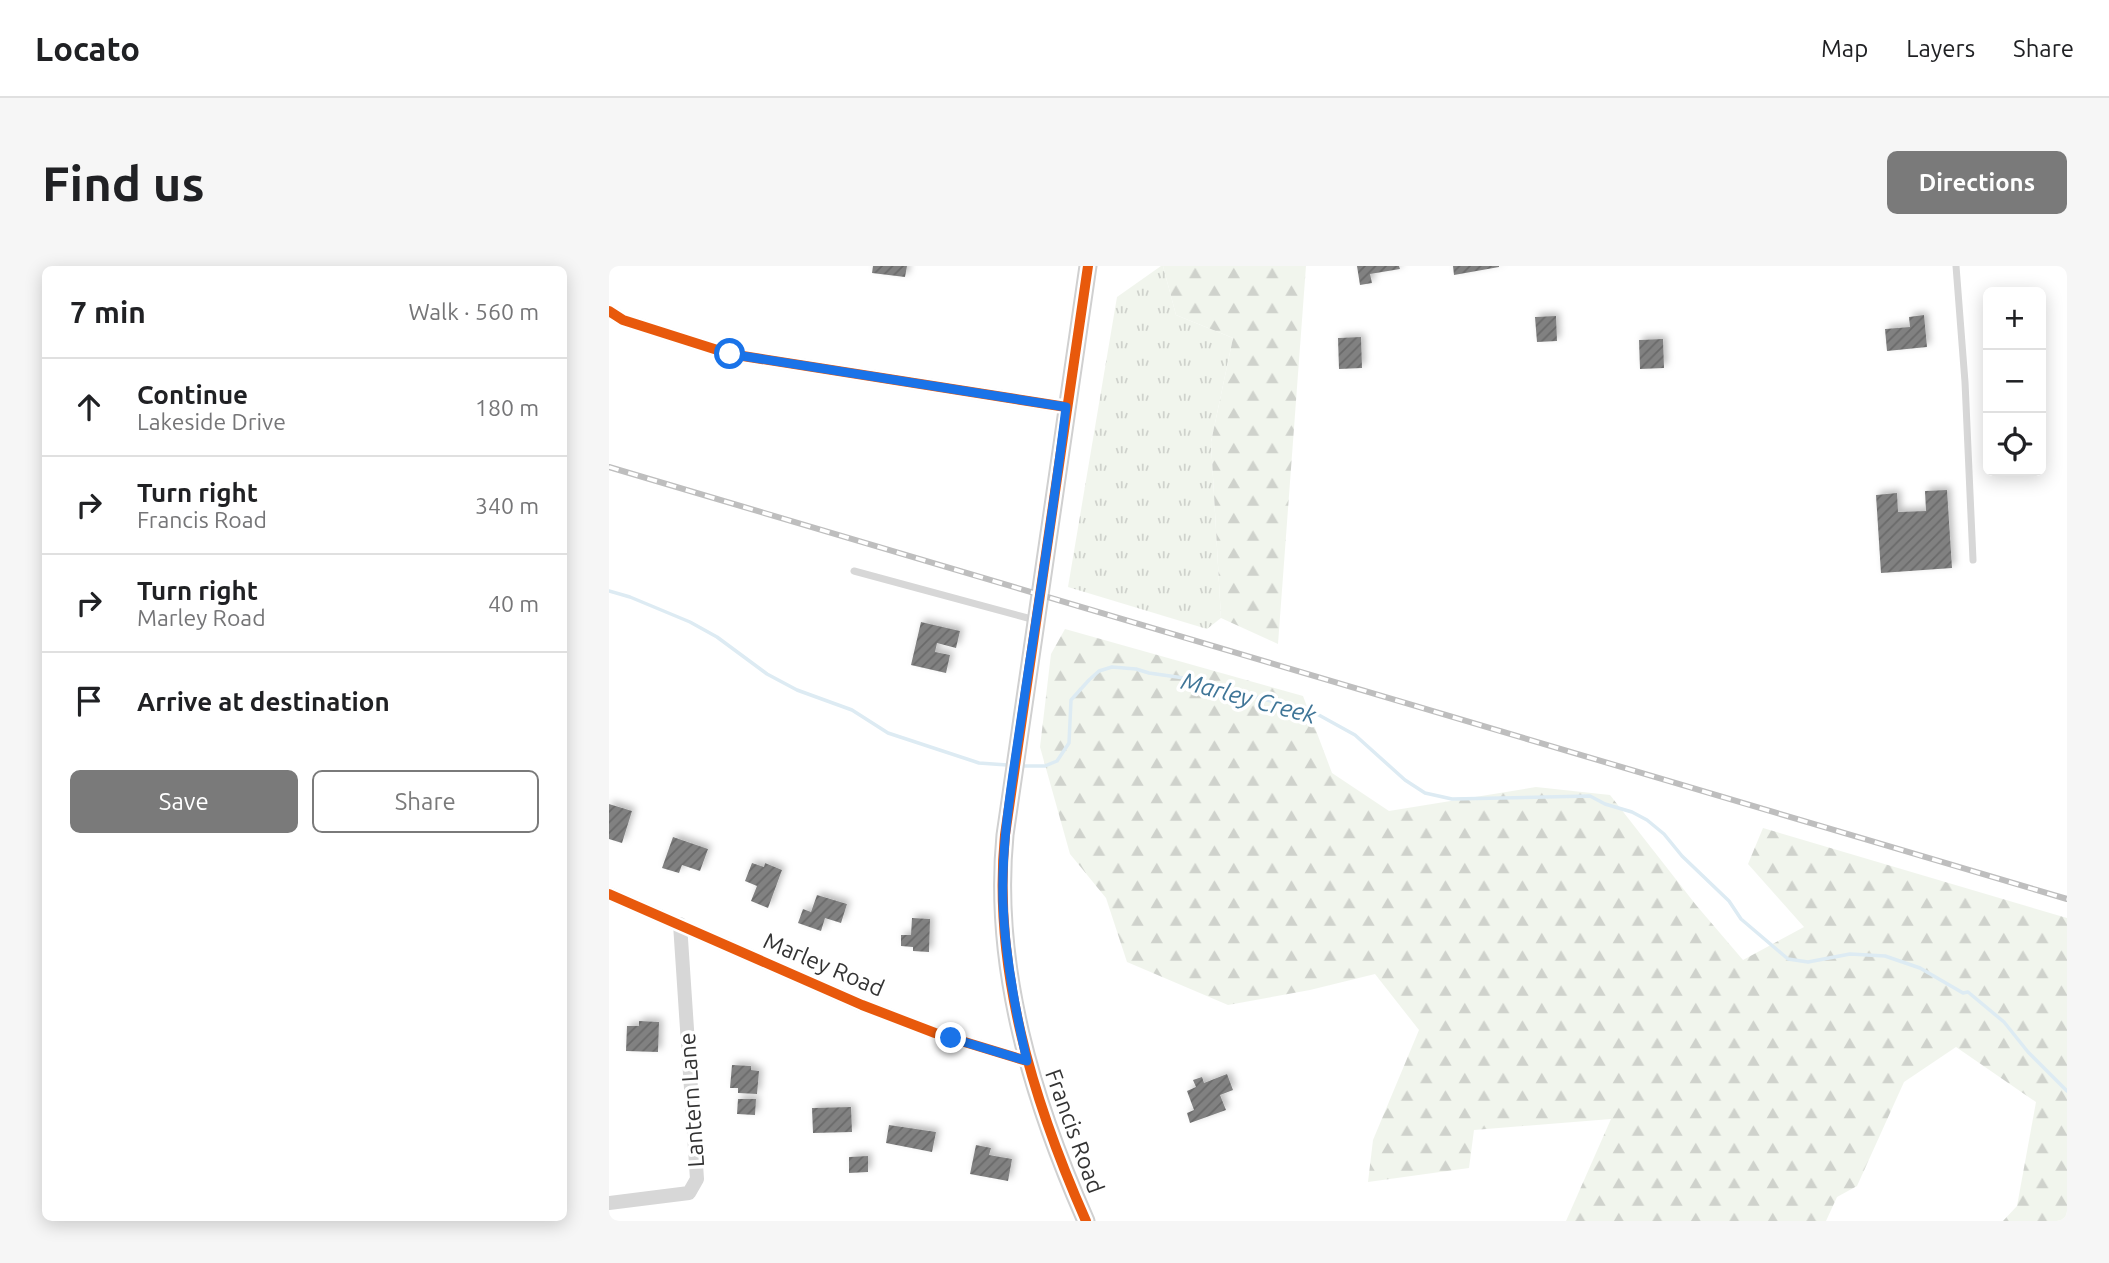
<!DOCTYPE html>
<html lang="en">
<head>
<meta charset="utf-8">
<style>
	:root { --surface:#fff; --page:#f6f6f6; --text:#202124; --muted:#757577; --line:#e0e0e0; --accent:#7a7a7a }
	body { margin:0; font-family:Ubuntu,sans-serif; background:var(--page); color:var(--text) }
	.controls { position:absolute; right:21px; top:21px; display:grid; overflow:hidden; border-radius:10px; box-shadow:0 4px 18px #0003 }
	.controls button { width:63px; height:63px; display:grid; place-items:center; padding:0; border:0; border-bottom:2px solid var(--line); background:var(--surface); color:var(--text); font:35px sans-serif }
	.stop { position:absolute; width:21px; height:21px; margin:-16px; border:5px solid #1a73e8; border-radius:50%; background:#fff }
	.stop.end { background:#1a73e8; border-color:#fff; box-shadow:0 2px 7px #0008 }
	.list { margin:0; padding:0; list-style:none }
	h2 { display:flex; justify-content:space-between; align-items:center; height:91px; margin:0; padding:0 28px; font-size:30px }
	h2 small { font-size:23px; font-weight:400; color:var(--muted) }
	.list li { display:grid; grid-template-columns:46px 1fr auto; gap:21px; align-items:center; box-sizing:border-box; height:98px; padding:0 28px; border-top:2px solid var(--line) }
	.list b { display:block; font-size:26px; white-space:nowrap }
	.list p { margin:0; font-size:23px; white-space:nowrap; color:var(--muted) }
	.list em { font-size:23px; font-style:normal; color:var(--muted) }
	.actions { display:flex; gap:14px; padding:21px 28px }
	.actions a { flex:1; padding:16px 0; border:2px solid var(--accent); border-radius:10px; text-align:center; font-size:24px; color:var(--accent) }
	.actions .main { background:var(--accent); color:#fff }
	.icon { flex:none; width:38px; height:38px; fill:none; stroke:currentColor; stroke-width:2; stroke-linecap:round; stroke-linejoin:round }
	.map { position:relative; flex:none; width:1458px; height:955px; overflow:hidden; border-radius:10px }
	header { display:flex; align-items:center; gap:42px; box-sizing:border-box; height:98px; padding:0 35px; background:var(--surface); border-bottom:2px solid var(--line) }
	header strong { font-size:33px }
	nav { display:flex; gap:38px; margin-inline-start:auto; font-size:24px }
	.intro { display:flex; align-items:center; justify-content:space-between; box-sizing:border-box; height:168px; padding:0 42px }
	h1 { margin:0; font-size:49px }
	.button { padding:18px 32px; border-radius:10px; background:var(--accent); color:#fff; font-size:24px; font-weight:700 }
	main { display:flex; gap:42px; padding:0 42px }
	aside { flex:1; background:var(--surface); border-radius:10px; box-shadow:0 4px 18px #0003 }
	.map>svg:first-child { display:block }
	.grass { fill:url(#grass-tufts) }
	.forest { fill:url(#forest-firs) }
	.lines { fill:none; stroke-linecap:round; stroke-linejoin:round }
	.stream { stroke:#ddebf3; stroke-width:3.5 }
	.building { fill:url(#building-hatch); filter:url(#shadow) }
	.lane { stroke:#d7d7d7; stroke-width:7 }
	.street { stroke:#d7d7d7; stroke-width:14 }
	.secondary { stroke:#d0d0d0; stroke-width:19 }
	.rail-casing { stroke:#bebebe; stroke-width:6 }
	.rail { stroke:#fff; stroke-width:3.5; stroke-dasharray:10; stroke-linecap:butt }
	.cycleway-casing { stroke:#fff; stroke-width:15 }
	.cycleway { stroke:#e8590c; stroke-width:10 }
	.route { stroke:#1a73e8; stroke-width:9 }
	.labels { text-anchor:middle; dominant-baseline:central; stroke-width:7; stroke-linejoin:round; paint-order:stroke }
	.street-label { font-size:23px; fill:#333; stroke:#fff }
	.water-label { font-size:24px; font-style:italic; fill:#3f7597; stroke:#fff }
</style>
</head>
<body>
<header>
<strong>Locato</strong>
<nav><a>Map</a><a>Layers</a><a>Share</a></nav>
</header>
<div class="intro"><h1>Find us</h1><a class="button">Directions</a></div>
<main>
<aside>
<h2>7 min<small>Walk · 560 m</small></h2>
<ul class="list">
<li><svg class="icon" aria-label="ahead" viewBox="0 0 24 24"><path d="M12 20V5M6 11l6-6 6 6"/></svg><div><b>Continue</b><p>Lakeside Drive</p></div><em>180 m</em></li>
<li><svg class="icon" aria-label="right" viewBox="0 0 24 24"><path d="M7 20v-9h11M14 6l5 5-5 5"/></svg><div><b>Turn right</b><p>Francis Road</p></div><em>340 m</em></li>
<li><svg class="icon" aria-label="right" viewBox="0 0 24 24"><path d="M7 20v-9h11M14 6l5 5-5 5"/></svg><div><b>Turn right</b><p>Marley Road</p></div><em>40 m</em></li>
<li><svg class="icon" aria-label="arrive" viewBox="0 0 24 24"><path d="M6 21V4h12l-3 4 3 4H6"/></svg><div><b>Arrive at destination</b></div></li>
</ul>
<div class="actions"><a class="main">Save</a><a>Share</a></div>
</aside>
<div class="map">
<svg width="1458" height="955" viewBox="0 0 1458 955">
	<defs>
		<pattern id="grass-tufts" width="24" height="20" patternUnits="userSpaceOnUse" patternTransform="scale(1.75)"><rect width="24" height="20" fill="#f1f5ed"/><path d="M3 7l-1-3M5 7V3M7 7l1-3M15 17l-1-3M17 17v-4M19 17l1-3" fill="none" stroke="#cfd2cc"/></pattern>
		<pattern id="forest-firs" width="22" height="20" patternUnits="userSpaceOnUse" patternTransform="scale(1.75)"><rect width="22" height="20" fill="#f1f5ed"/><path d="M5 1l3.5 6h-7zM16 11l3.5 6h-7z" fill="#cfd2cc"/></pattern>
		<pattern id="building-hatch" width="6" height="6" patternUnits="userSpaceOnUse" patternTransform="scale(1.75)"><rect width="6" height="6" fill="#818181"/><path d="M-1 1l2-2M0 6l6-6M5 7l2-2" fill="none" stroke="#6a6a6a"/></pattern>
		<filter id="shadow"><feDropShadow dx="3.5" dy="-3.5" stdDeviation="3.5" flood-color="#0004"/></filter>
	</defs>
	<rect width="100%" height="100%" fill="#fff"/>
	<path class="grass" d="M 552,0 L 554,0 L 567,49 L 624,72 L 602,176 L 612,352 L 598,363 L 459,321 L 508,31 Z"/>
	<path class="forest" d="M 554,0 L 697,0 L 669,378 L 612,352 L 602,176 L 624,72 L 567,49 Z
		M 456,363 L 694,430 L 723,507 L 780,545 L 927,521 L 1001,529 L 1087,639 L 1134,694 L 1195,661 L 1139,598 L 1154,562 L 1458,652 L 1458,955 L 1394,955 L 1408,940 L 1427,836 L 1347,781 L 1295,816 L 1248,920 L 1228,931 L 1217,955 L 957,955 L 1002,853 L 865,864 L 860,902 L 759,916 L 764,874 L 810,764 L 766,708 L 701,724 L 619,739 L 518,696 L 497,632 L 461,588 L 431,481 L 442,388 Z"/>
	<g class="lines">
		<path class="stream" d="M 0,325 L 21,331 L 81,356 L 108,371 L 158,408 L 188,424 L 243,444 L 279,467 L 370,497 L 398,499
			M 413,500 L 436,500 L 448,495 L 460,477 L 462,434 L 480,414 L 490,405 L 503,401 L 527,403 L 540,407 L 582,413 L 708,448 L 746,469 L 796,514 L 816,527 L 843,533 L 981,530 L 996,538 L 1023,546 L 1038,554 L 1055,568 L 1073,590 L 1120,635 L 1132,653 L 1179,693 L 1199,696 L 1241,688 L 1276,690 L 1311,702 L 1354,727 L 1359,726 L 1395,756 L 1419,786 L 1458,825"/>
	</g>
	<path class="building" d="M 264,0 L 298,0 L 296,11 L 263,7 Z
		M 748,0 L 790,0 L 791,3 L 761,8 L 763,17 L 751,19 Z
		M 844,0 L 890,0 L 890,1 L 845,9 Z
		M 1315,49 L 1318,81 L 1278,85 L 1276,63 L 1301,61 L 1300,51 Z
		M 947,50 L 948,75 L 928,76 L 926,51 Z
		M 752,71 L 753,102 L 730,103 L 729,72 Z
		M 1054,73 L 1055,102 L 1031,103 L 1030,74 Z
		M 1338,224 L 1343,302 L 1272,307 L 1267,229 L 1288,227 L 1289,246 L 1317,245 L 1316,225 Z
		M 312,356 L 351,365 L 347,382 L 328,377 L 326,386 L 341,389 L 337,407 L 302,399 Z
		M 0,538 L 23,545 L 13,577 L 0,573 Z
		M 64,571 L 99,583 L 91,605 L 73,599 L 70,607 L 53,602 Z
		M 143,597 L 155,601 L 156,597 L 173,604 L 159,642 L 142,635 L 148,620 L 136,615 Z
		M 208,629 L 238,638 L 232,657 L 216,652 L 212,665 L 189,657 L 194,643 L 202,646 Z
		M 303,652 L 321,653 L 320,686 L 304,685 L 304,681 L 292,680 L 292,669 L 302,669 Z
		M 30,755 L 50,756 L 49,786 L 17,785 L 18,760 L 30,760 Z
		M 123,799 L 142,800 L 142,804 L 150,805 L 148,828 L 129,827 L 129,822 L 121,822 Z
		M 618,808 L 624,824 L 611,829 L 617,844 L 581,857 L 578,847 L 585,844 L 578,825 L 587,821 L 584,814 L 593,811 L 595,817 Z
		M 129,833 L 147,833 L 146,849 L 128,848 Z
		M 242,841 L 243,866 L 204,867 L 203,842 Z
		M 280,859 L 327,866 L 323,886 L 277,877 Z
		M 367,879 L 382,882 L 380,889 L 403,893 L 399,915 L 361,908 Z
		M 259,890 L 259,906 L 240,907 L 240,891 Z"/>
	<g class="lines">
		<path class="lane" d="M 1347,0 L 1356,116 L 1364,294
			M 245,305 L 426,354"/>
		<path class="street" d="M 0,45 L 14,54 L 121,88 L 457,141
			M 0,628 L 253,739 L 326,767 L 418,795
			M 0,937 L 80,927 L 88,913 L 71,658"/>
		<path class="secondary" d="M 477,955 C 424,835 383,702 396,569 L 479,0"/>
		<g class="rail-casing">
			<path id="rail" d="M 0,201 L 1458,633"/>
		</g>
		<use href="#rail" class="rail"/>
		<g class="cycleway-casing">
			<path id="cycleway" d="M 0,45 L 14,54 L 121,88 L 457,141
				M 0,628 L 253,739 L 326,767 L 418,795
				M 477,955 C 424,835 383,702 396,569 L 479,0"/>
		</g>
		<use href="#cycleway" class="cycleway"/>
	</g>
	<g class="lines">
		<path class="route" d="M 121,88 L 457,141 C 445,243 428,345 413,447 C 404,510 392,573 394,637 C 396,691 406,743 418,795 L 342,772"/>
	</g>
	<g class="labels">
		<g class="street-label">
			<text transform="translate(215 698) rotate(23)">Marley Road</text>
			<text transform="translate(82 834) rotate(-94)">Lantern Lane</text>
			<text transform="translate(466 865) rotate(70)">Francis Road</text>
		</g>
		<g class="water-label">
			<text transform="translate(640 432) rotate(15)">Marley Creek</text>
		</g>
	</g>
</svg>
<div class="controls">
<button>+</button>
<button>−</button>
<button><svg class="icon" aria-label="locate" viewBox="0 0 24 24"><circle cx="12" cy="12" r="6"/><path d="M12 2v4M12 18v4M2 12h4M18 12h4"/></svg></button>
</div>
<div class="stop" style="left:121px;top:88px"></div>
<div class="stop end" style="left:342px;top:772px"></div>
</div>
</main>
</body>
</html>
